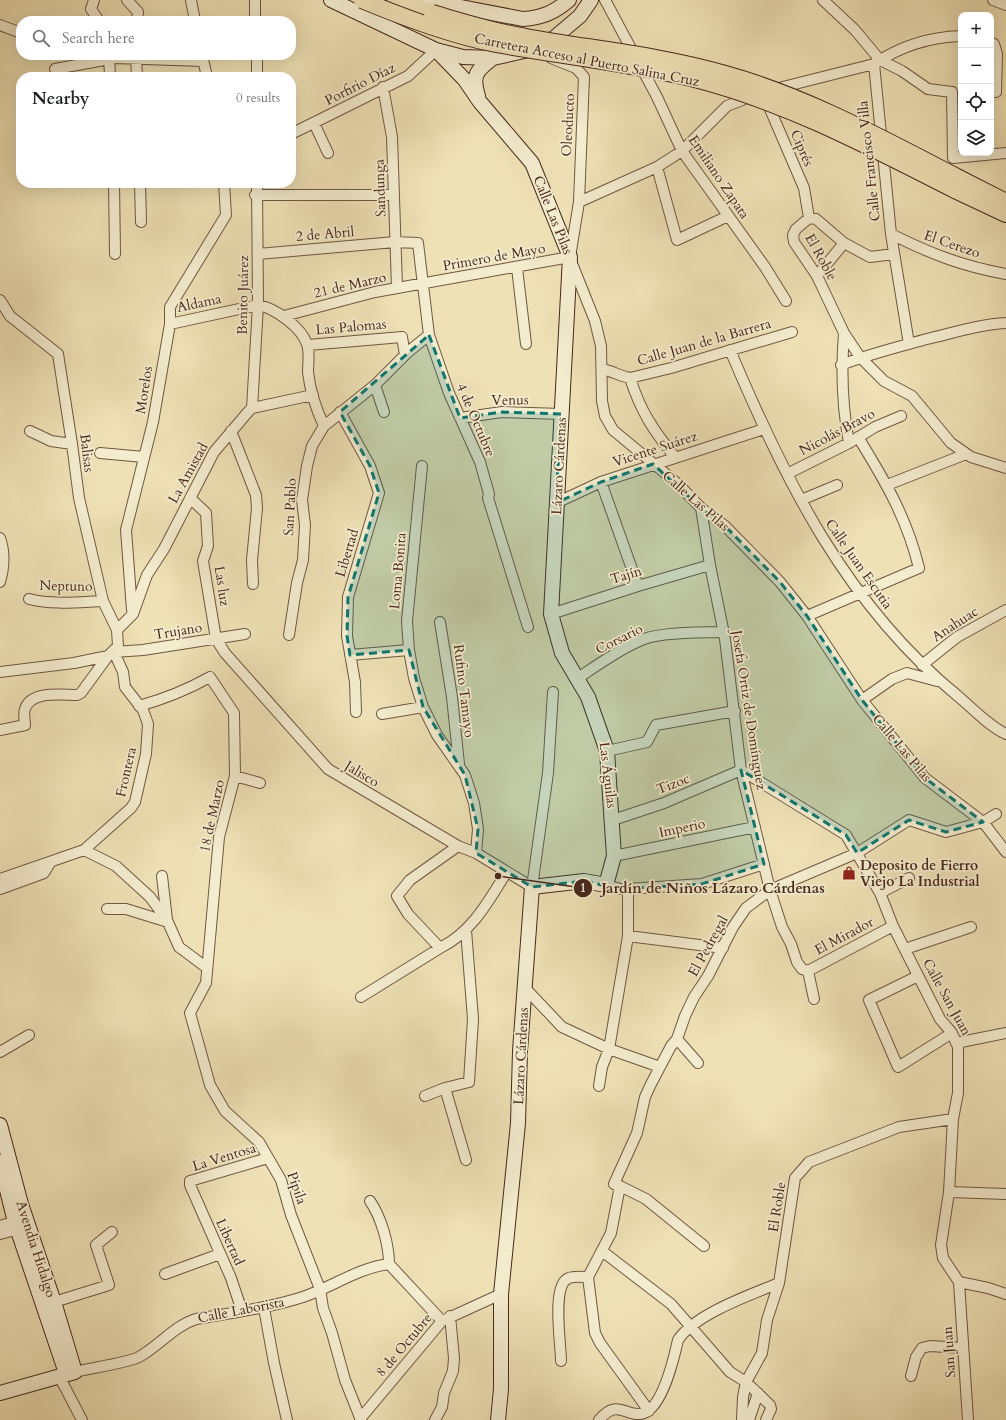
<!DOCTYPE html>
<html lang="en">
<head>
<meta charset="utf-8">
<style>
	:root { --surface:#fff; --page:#f2f2f2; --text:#202124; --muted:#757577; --line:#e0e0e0 }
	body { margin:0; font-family:Cardo,serif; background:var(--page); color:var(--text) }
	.controls { position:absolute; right:12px; top:12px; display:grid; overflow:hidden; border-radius:8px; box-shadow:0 4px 16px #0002 }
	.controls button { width:36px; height:36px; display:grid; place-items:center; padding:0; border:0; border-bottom:1px solid var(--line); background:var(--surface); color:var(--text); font:20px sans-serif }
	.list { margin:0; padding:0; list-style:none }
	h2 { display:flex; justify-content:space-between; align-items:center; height:52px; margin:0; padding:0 16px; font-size:17px }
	h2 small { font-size:13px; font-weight:400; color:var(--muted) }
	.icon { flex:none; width:22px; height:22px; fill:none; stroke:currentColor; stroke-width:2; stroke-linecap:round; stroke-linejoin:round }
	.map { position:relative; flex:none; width:1006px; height:1420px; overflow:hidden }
	.search { position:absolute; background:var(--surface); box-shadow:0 4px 16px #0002; left:16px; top:16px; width:280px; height:44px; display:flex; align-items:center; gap:10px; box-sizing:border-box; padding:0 14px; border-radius:16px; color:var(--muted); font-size:15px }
	.panel { position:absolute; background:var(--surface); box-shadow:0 4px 16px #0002; left:16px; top:72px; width:280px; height:116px; border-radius:16px }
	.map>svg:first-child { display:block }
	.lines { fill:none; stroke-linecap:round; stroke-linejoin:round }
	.street-casing { stroke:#715642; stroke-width:12 }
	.secondary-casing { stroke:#47271b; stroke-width:16 }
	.primary-casing { stroke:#47271b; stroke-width:18 }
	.street { stroke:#f4eccf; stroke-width:10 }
	.secondary { stroke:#f4eccf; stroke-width:14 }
	.primary { stroke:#eee1b5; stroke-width:16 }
	.primary-bridge-casing { stroke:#47271b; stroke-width:18; stroke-linecap:butt }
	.primary-bridge { stroke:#eee1b5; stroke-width:16 }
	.marked { fill:#0f766e; fill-opacity:0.2; stroke:#0f766e; stroke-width:3; stroke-dasharray:8 5; stroke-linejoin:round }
	.labels { text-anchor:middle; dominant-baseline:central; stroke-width:3.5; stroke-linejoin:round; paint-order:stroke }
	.street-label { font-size:14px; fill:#47271b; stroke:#f4eccf }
	.poi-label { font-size:14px; font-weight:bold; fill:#47271b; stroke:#f4eccf; text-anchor:start }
	.leader { fill:none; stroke:#47271b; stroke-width:1.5 }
	.callout-dot { fill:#47271b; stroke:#f4eccf; stroke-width:1.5 }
	.mark-label { font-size:12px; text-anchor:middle; font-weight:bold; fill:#fff }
	.callout-label { font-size:15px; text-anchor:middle; font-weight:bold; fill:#47271b; stroke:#f4eccf; stroke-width:3.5; stroke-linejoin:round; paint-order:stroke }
</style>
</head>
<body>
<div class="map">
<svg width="1006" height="1420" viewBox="0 0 1006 1420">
	<rect width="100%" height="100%" fill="#eee1b5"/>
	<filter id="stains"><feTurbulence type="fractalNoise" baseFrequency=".005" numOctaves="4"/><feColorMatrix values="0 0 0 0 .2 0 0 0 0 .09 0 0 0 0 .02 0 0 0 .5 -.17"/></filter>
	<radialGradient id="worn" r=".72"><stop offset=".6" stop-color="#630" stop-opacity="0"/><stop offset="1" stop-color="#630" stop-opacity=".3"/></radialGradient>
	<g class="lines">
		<g class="street-casing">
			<path id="street" d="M 94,0 L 91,9 L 99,21
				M 127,0 L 138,12 L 137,21
				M 191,0 L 195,21
				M 255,0 L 255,21
				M 605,0 L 657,97 L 682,151 L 765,267 L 786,301
				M 823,0 L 855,30 L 880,60 L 902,71 L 928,89 L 952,92 L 953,158 L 1006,153
				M 993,0 L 1006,5
				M 0,25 L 21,33
				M 991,43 L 994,44 L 997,54 L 996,92
				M 109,55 L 110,77
				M 136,55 L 137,77
				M 202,55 L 207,77
				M 257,55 L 257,77
				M 551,58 L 576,68 L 584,77 L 579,202 L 570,257
				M 55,69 L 115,58 L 203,61
				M 383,87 L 392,137 L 397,288
				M 775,89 L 874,64
				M 766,100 L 804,188 L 809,218
				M 314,123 L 328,153
				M 291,134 L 408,76 L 436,50
				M 657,167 L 677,240 L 728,216
				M 114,183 L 115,254
				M 140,183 L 141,222
				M 255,195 L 394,195
				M 579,202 L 657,167 L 682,151 L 727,106 L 752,96
				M 891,234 C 931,254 962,266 1006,274
				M 258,254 L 395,242 L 418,243 L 429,335 L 449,393 L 480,462 L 489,494 L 488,498 L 528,627
				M 894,254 L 870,257 L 844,243 L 816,219 L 809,218 L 796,229 L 793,235 L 794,242 L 817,276 L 844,333 L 860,357 L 884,381 L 912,396 L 951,443 L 971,457 L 1006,468
				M 571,261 L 595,321 L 601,346 L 602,401 L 605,416 L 613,430 L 678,484 L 701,508 L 725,526 L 780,582 L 807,616 L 862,700 L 925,778 L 983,822 L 1006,852
				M 517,268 L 526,344
				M 817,276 L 844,243
				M 0,300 L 10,316 L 58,354 L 72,444 L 79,498 L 103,601 L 117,630
				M 284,316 L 375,292 L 570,257
				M 170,324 L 258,305 C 275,308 301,327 307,344 C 310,353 308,363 308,372 C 310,390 316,409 324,426
				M 844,333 C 841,370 842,406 849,443
				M 909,344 L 891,234 L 874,64 C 899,47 930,37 961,36
				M 308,345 L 402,337 L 405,355
				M 730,350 C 785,480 846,605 959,697 C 973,709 989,726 1006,734
				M 841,365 C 869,354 898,347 927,339 C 953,333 980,324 1006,323
				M 602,369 C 612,371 620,376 630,378 L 671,368 L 792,332
				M 630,378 C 641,412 653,430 675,457
				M 375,385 L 384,412
				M 252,408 L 258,305 L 257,183
				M 340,412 L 370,466 L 379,493 L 348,597 L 347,636 L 355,682 L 356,712
				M 460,418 L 502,412 L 561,414
				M 30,431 L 51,441 L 72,444
				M 231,431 L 256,495 L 257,508 L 252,560 L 253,584
				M 100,453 L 144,457
				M 422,466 L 407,621 L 409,650 L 414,678 L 423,707 L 437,735 L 465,775 L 474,803 L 478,829 L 476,853
				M 787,474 L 849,443 L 875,427 L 901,416
				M 601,482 L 638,586
				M 887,485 L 966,454
				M 190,498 L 206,513 L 208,546 L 203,561 L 216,639 L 225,653 L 328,769 L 458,846 L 476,853 L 532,887 L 548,773 L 553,692
				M 801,500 L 837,485
				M 556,503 L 601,482 L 764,429
				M 701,508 L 710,565 L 725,639 L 741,770 L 770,890 L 782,927 L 791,944 L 797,962 L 802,969 L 808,971 L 814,999
				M 0,538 C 5,552 4,568 0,582
				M 29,599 C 53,605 78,602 103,601
				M 132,610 L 126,530 L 153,422 L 170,324 L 170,307 L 226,215 L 224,183
				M 551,614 L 638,586 L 710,565
				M 807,616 L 919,568 C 907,518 885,481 858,437
				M 440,622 L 452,697 L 459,764
				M 289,635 L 297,583 L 303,560 L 305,525 L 302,500 L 307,466 L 312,446 L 324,426 L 375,385 L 408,352 L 429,335
				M 114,652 L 143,650 L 245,634
				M 350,655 L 409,650
				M 922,665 L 957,637 L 1006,610
				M 0,672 L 74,663 L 108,656
				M 578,678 C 599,664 620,649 644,639 C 663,632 702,632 723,632
				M 862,700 L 892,679 L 907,673 L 937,681
				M 139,706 C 164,699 187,690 210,677 L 234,713 L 235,776 L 219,837 L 206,983 L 190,1013 L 210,1085 L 225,1111 L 259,1142 L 281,1180 L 291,1215 L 320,1289 L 323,1308 L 332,1333 L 345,1380 L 361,1420
				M 382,714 L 423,707
				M 0,730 L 25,725 C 25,720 23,713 25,709 C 31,690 62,695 77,695 L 81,693 L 108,656 L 118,646 L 117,630 L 133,614 L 147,575 L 164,549 L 214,452 L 248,412 L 252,408 L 313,395
				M 607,751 L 647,742 L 656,725 L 735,711
				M 741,770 L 846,835 L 880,893 L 893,926 L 940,1019 L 952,1033 L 958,1047 L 958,1093 L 953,1119 L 949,1192 L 941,1245 L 943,1258 L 959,1282 L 968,1420
				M 235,776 L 260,783
				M 613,820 L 664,803 L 741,770
				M 458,846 L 410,880 L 397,896 L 408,914 L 440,948 C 472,932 488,902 506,873
				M 84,850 L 116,866 L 150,897 L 167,920
				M 614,856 L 755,827
				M 162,876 L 167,920 L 179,947 L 207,968
				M 0,879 L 84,850 L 131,808 L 135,802 L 146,754 L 148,724 L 143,710 L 125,687 L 123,672 L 114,652
				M 606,885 L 620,889 L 628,889 L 702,884 L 764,864
				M 0,889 L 44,873 L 50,863
				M 880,893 L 909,878
				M 107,909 L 126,909 L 168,922
				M 628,936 L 723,948
				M 905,949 L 971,927
				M 808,971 L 893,926
				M 918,976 L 869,1000 L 898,1067 L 952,1033
				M 525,988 L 562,1027 L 609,1049 L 660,1067
				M 361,997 L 440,948
				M 677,1039 L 698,1063
				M 956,1043 L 1006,1033
				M 0,1052 L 29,1035
				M 599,1086 L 602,1067 L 609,1049 L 628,936 L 628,889
				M 425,1096 L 445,1088
				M 466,1160 L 445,1088 L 469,1082 L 473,1019 L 466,930
				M 620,1186 L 646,1199 L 704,1246
				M 949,1192 L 1006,1194
				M 370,1201 C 381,1217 389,1244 389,1264
				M 0,1226 L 20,1220
				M 0,1234 L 23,1228
				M 602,1251 L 671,1304 L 730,1372 L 746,1382 L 770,1405 L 771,1409 L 766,1420
				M 165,1274 L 220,1254
				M 588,1277 L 611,1233 L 620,1186 L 614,1184 L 637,1133 L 645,1097 L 651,1084 L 671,1046 L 677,1039 L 685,1016 L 694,997 L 708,976 L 733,927 L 746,908 L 770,890 L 857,853 L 909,820 L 946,832 L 983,822 L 996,814
				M 588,1277 L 595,1333 L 600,1343 L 649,1411
				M 959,1282 L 988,1288 L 1006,1294
				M 54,1302 L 109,1285 L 96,1245 L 112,1232
				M 264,1308 L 274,1363 L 287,1420
				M 242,1311 L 231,1278 L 190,1185 L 190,1181 L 268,1158
				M 561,1361 C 561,1344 551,1284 569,1278 C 574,1276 582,1277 588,1277
				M 75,1372 C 90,1368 127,1363 139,1357 C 159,1346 174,1326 196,1319 C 232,1313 268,1308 303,1297 C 332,1287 358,1268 389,1264 L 442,1321
				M 59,1376 L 82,1420
				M 911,1376 L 916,1357 L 922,1348 L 930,1346 L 963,1348
				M 360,1419 L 442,1321 L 501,1294
				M 435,1420 L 442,1407 L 444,1393 L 453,1371 L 454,1358 L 450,1316
				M 599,1420 C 618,1397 627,1419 644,1413 C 663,1406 674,1358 678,1340 C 695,1314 750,1295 779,1283
				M 742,1420 L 743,1397 L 746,1382 L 762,1353 L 767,1320 L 779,1283 L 795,1178 L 809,1162 L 899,1127 L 953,1119
				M 749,1420 L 758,1393"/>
		</g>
		<g class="secondary-casing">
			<path id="secondary" d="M 331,0 L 436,50 L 463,57 L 493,58 L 529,50 L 554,38 L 580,16 L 591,0
				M 424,0 L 523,19 C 542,18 555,12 569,0
				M 436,50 L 465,80 L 480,102 L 532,163 L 570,257 L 551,614 L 562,653 L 588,697 L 607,751 L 614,856 L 606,885 L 584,881 L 532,887 L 520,1051 L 518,1123 L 501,1294 L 501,1389 L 498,1420
				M 478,96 C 471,73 478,70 494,57
				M 0,1125 L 21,1204 L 54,1302 L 75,1372 L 0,1393
				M 0,1162 L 15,1222 L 65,1370"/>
		</g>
		<g class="primary-casing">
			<path id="primary" d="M 395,0 L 432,13
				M 959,178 L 1006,202
				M 955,190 L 1006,214"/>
		</g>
		<use href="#street" class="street"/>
		<use href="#secondary" class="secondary"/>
		<use href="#primary" class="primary"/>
		<g class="primary-bridge-casing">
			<path id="primary-bridge" d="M 362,0 C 405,18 450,35 496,44 C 562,56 629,63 695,79 C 788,103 870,147 955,190
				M 432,13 C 463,22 494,32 526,37 C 592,49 659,55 725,74 C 808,97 883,139 959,178"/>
		</g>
		<use href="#primary-bridge" class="primary-bridge"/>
	</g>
	<path class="marked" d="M 429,335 L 460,418 L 502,412 L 561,414 L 556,503 L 601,482 L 653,464 L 701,508 L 725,526 L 780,582 L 807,616 L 862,700 L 925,778 L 983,822 L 946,832 L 909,820 L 857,853 L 846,835 L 741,770 L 764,864 L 702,884 L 620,889 L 584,881 L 532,887 L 476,853 L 478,829 L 465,775 L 423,707 L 409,650 L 350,655 L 347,636 L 348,597 L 379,493 L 370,466 L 340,412 Z"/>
	<defs>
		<g id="shop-bare" transform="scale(1.08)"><path d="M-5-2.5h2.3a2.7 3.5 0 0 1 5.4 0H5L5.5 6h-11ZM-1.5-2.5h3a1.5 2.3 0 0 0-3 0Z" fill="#8f2418" stroke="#f4eccf" stroke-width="2.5" paint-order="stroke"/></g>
	</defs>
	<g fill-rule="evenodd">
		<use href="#shop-bare" x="849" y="873"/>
	</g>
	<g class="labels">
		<g class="street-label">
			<text transform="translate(587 60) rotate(11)">Carretera Acceso al Puerto Salina Cruz</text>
			<text transform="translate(360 84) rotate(-27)">Porfirio Díaz</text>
			<text transform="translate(568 125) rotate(-87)">Oleoducto</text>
			<text transform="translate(802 148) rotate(67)">Ciprés</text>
			<text transform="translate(869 161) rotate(-96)">Calle Francisco Villa</text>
			<text transform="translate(719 177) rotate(56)">Emiliano Zapata</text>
			<text transform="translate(380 188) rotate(-92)">Sandunga</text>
			<text transform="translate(553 215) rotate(68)">Calle Las Pilas</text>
			<text transform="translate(325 234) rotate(-5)">2 de Abril</text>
			<text transform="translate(952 244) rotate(19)">El Cerezo</text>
			<text transform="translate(494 257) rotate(-10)">Primero de Mayo</text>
			<text transform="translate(821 257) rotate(61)">El Roble</text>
			<text transform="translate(350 285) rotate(-13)">21 de Marzo</text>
			<text transform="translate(243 295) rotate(-89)">Benito Juárez</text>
			<text transform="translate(199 303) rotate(-12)">Aldama</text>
			<text transform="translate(351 327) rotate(-5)">Las Palomas</text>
			<text transform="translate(704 342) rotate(-16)">Calle Juan de la Barrera</text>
			<text transform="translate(144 390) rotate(-81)">Morelos</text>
			<text transform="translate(510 400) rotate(-1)">Venus</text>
			<text transform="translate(476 420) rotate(67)">4 de Octubre</text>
			<text transform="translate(837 432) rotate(-28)">Nicolás Bravo</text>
			<text transform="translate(655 449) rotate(-18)">Vicente Suárez</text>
			<text transform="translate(87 453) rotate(83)">Balisas</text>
			<text transform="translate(559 466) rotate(-87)">Lázaro Cárdenas</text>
			<text transform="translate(188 473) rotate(-61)">La Amistad</text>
			<text transform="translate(696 501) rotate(41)">Calle Las Pilas</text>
			<text transform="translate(290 507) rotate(-87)">San Pablo</text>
			<text transform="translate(347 553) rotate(-73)">Libertad</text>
			<text transform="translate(859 564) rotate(55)">Calle Juan Escutia</text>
			<text transform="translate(398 571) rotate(-85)">Loma Bonita</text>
			<text transform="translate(626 575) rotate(-17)">Tajín</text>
			<text transform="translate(66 586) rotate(1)">Neptuno</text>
			<text transform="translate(222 586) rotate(81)">Las luz</text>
			<text transform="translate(955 624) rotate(-33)">Anahuac</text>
			<text transform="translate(178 631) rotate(-9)">Trujano</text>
			<text transform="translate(619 639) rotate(-27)">Corsario</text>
			<text transform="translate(464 691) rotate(83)">Rufino Tamayo</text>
			<text transform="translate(749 710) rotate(81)">Josefa Ortiz de Domínguez</text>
			<text transform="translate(902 748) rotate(50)">Calle Las Pilas</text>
			<text transform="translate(126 772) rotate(-77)">Frontera</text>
			<text transform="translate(362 774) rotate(31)">Jalisco</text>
			<text transform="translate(608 775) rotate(83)">Las Águilas</text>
			<text transform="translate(673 784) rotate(-21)">Tizoc</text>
			<text transform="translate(212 816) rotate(-78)">18 de Marzo</text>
			<text transform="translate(682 828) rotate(-12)">Imperio</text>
			<text transform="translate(844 936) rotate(-28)">El Mirador</text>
			<text transform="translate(708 946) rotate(-61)">El Pedregal</text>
			<text transform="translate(947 997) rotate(61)">Calle San Juan</text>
			<text transform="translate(521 1056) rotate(-87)">Lázaro Cárdenas</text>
			<text transform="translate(224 1157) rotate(-17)">La Ventosa</text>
			<text transform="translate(297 1188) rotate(71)">Pípila</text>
			<text transform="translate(777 1207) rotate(-81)">El Roble</text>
			<text transform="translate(230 1242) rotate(66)">Libertad</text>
			<text transform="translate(36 1249) rotate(72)">Avendia Hidalgo</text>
			<text transform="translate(241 1310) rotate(-11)">Calle Laborista</text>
			<text transform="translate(404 1345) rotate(-50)">8 de Octubre</text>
			<text transform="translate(949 1352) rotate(-94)">San Juan</text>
		</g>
		<g class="poi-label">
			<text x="860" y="865">Deposito de Fierro<tspan x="860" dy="16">Viejo La Industrial</tspan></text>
		</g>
	</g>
	<path class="leader" d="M498 876L583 888"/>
	<g class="callout-dot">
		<circle cx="498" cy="876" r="4"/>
		<circle cx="583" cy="888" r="10"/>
	</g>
	<g class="mark-label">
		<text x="583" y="892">1</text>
	</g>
	<g class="callout-label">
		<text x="713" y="893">Jardín de Niños Lázaro Cárdenas</text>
	</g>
	<rect width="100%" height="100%" filter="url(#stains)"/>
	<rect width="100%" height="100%" fill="url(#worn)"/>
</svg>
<div class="controls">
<button>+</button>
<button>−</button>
<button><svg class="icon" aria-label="locate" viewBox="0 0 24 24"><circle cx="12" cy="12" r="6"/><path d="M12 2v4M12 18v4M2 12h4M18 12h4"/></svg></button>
<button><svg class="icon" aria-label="layers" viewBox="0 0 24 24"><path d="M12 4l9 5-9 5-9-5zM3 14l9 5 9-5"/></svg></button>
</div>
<div class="search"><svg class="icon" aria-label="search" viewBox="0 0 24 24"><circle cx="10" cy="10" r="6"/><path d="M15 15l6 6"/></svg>Search here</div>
<section class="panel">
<h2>Nearby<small>0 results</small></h2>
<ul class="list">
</ul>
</section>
</div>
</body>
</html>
